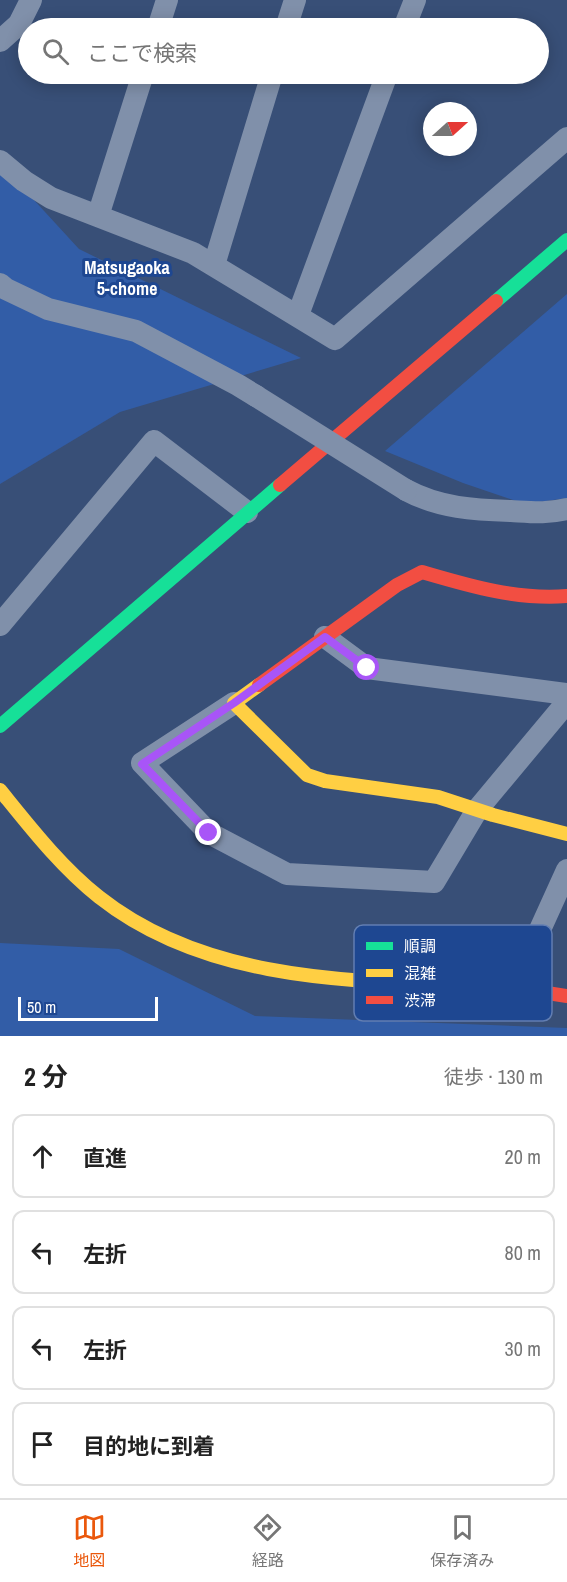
<!DOCTYPE html>
<html lang="ja">
<head>
<meta charset="utf-8">
<style>
	:root { --surface:#fff; --page:#f6f6f6; --text:#222; --muted:#767676; --line:#e0e0e0; --accent:#ea580c }
	body { margin:0; font-family:"Archivo Narrow","Noto Sans JP",sans-serif; background:var(--page); color:var(--text) }
	.compass { position:absolute; left:423px; top:102px; width:54px; height:54px; border-radius:50%; background:var(--surface); box-shadow:0 3px 15px #0003; rotate:69deg }
	.scale { position:absolute; left:18px; bottom:15px; width:140px; box-sizing:border-box; padding-left:6px; border:3px solid #fff; border-top:0; font-size:16px; line-height:21px; white-space:nowrap; color:#fff; -webkit-text-stroke:4px #1e4791; paint-order:stroke }
	.stop { position:absolute; width:18px; height:18px; margin:-14px; border:4px solid #a855f7; border-radius:50%; background:#fff }
	.stop.end { background:#a855f7; border-color:#fff; box-shadow:0 2px 6px #0008 }
	.list { margin:0; padding:0; list-style:none }
	h2 { display:flex; justify-content:space-between; align-items:center; height:78px; margin:0; padding:0 24px; font-size:26px }
	h2 small { font-size:20px; font-weight:400; color:var(--muted) }
	.list li { display:grid; grid-template-columns:39px 1fr auto; gap:18px; align-items:center; box-sizing:border-box; height:84px; margin:0 12px 12px; padding:0 12px; border:2px solid var(--line); border-radius:12px }
	.list b { display:block; font-size:22px; white-space:nowrap }
	.list em { font-size:20px; font-style:normal; color:var(--muted) }
	.icon { flex:none; width:33px; height:33px; fill:none; stroke:currentColor; stroke-width:2; stroke-linecap:round; stroke-linejoin:round }
	.map { position:relative; flex:none; width:567px; height:1036px; overflow:hidden }
	.search { position:absolute; background:var(--surface); box-shadow:0 3px 15px #0003; left:18px; right:18px; top:18px; height:66px; display:flex; align-items:center; gap:15px; box-sizing:border-box; padding:0 21px; border-radius:33px; color:var(--muted); font-size:22px }
	.sheet { height:462px; background:var(--surface) }
	nav { display:flex; justify-content:space-around; align-items:center; box-sizing:border-box; height:84px; border-top:2px solid var(--line); background:var(--surface); font-size:16px; color:var(--muted) }
	nav a { display:grid; justify-items:center; gap:3px }
	nav .on { color:var(--accent) }
	.map>svg:first-child { display:block }
	.green { fill:#325da7 }
	.lines { fill:none; stroke-linecap:round; stroke-linejoin:round }
	.street { stroke:#8090aa; stroke-width:22 }
	.fast { stroke:#16e098; stroke-width:14 }
	.slow { stroke:#ffcf43; stroke-width:14 }
	.jam { stroke:#f24e42; stroke-width:14 }
	.street-bridge { stroke:#8090aa; stroke-width:22 }
	.route { stroke:#a855f7; stroke-width:8 }
	.labels { text-anchor:middle; dominant-baseline:central; stroke-width:6; stroke-linejoin:round; paint-order:stroke }
	.neighbourhood-label { font-size:18px; font-weight:bold; fill:#fff; stroke:#1e4791 }
	.key { fill:#1e4791; stroke:#627eb2; stroke-width:1.5 }
	.key-label { font-size:16px; fill:#fff }
</style>
</head>
<body>
<div class="map">
<svg width="567" height="1036" viewBox="0 0 567 1036">
	<rect width="100%" height="100%" fill="#384f77"/>
	<path class="green" d="M 0,163 L 79,249 L 301,358 L 120,412 L 0,484 Z
		M 567,294 L 567,498 L 525,504 L 463,483 L 385,451 Z
		M 0,943 L 119,949 L 255,1016 L 567,1028 L 567,1036 L 0,1036 Z"/>
	<g class="lines">
		<path class="street" d="M 158,28 L 167,0
			M 286,28 L 295,0
			M 404,28 L 415,0
			M 0,41 L 19,24 L 31,0
			M 0,161 L 24,181 L 51,198 L 193,253 L 335,339 L 567,138
			M 98,216 L 143,74
			M 214,265 L 272,74
			M 0,284 L 6,289 L 48,309 L 136,331 L 238,385 L 256,396
			M 298,315 L 387,74
			M 406,490 C 439,508 475,510 511,511 C 530,512 548,514 567,509
			M 0,625 L 154,441 L 247,512
			M 325,637 L 367,668 L 567,694
			M 234,703 L 142,763 L 209,833 L 287,874 L 434,882 L 477,810 L 567,702
			M 514,987 L 567,870"/>
		<path class="fast" d="M 496,301 L 567,240
			M 0,726 L 280,485"/>
		<path class="slow" d="M 259,685 L 234,703 L 307,775 L 325,781 L 438,797 L 493,815 L 567,834
			M 0,790 C 30,827 61,867 99,897 C 199,976 332,981 455,985"/>
		<path class="jam" d="M 280,485 L 496,301
			M 259,685 L 397,585 L 422,572 C 470,586 516,600 567,596
			M 455,985 L 515,988 L 567,996"/>
		<path class="street-bridge" d="M 256,396 L 406,490"/>
	</g>
	<g class="lines">
		<path class="route" d="M 209,833 L 142,764 L 234,703 L 325,637 L 367,668"/>
	</g>
	<g class="labels">
		<g class="neighbourhood-label">
			<text x="127" y="267">Matsugaoka<tspan x="127" dy="21">5-chome</tspan></text>
		</g>
	</g>
	<rect x="354" y="925" width="198" height="96" rx="9" class="key"/>
	<rect x="366" y="942" width="27" height="8" fill="#16e098"/>
	<rect x="366" y="969" width="27" height="8" fill="#ffcf43"/>
	<rect x="366" y="996" width="27" height="8" fill="#f24e42"/>
	<g class="key-label">
		<text x="404" y="952">順調</text>
		<text x="404" y="979">混雑</text>
		<text x="404" y="1006">渋滞</text>
	</g>
</svg>
<svg class="compass" viewBox="-18 -18 36 36"><path d="M0-13l5 13h-10z" fill="#e53935"/><path d="M0 13l5-13h-10z" fill="#767676"/></svg>
<div class="scale">50 m</div>
<div class="stop" style="left:367px;top:668px"></div>
<div class="stop end" style="left:209px;top:833px"></div>
<div class="search"><svg class="icon" aria-label="search" viewBox="0 0 24 24"><circle cx="10" cy="10" r="6"/><path d="M15 15l6 6"/></svg>ここで検索</div>
</div>
<section class="sheet">
<h2>2 分<small>徒歩 · 130 m</small></h2>
<ul class="list">
<li><svg class="icon" aria-label="ahead" viewBox="0 0 24 24"><path d="M12 20V5M6 11l6-6 6 6"/></svg><div><b>直進</b></div><em>20 m</em></li>
<li><svg class="icon" aria-label="left" viewBox="0 0 24 24"><path d="M17 20v-9H6M10 6l-5 5 5 5"/></svg><div><b>左折</b></div><em>80 m</em></li>
<li><svg class="icon" aria-label="left" viewBox="0 0 24 24"><path d="M17 20v-9H6M10 6l-5 5 5 5"/></svg><div><b>左折</b></div><em>30 m</em></li>
<li><svg class="icon" aria-label="arrive" viewBox="0 0 24 24"><path d="M6 21V4h12l-3 4 3 4H6"/></svg><div><b>目的地に到着</b></div></li>
</ul>
</section>
<nav>
<a class="on"><svg class="icon" aria-label="map" viewBox="0 0 24 24"><path d="M3 6l6-2 6 2 6-2v14l-6 2-6-2-6 2zM9 4v14M15 6v14"/></svg>地図</a>
<a><svg class="icon" aria-label="directions" viewBox="0 0 24 24"><path d="M12 3l9 9-9 9-9-9zM9 14v-3h6M13 9l2 2-2 2"/></svg>経路</a>
<a><svg class="icon" aria-label="saved" viewBox="0 0 24 24"><path d="M7 4h10v16l-5-4-5 4z"/></svg>保存済み</a>
</nav>
</body>
</html>
